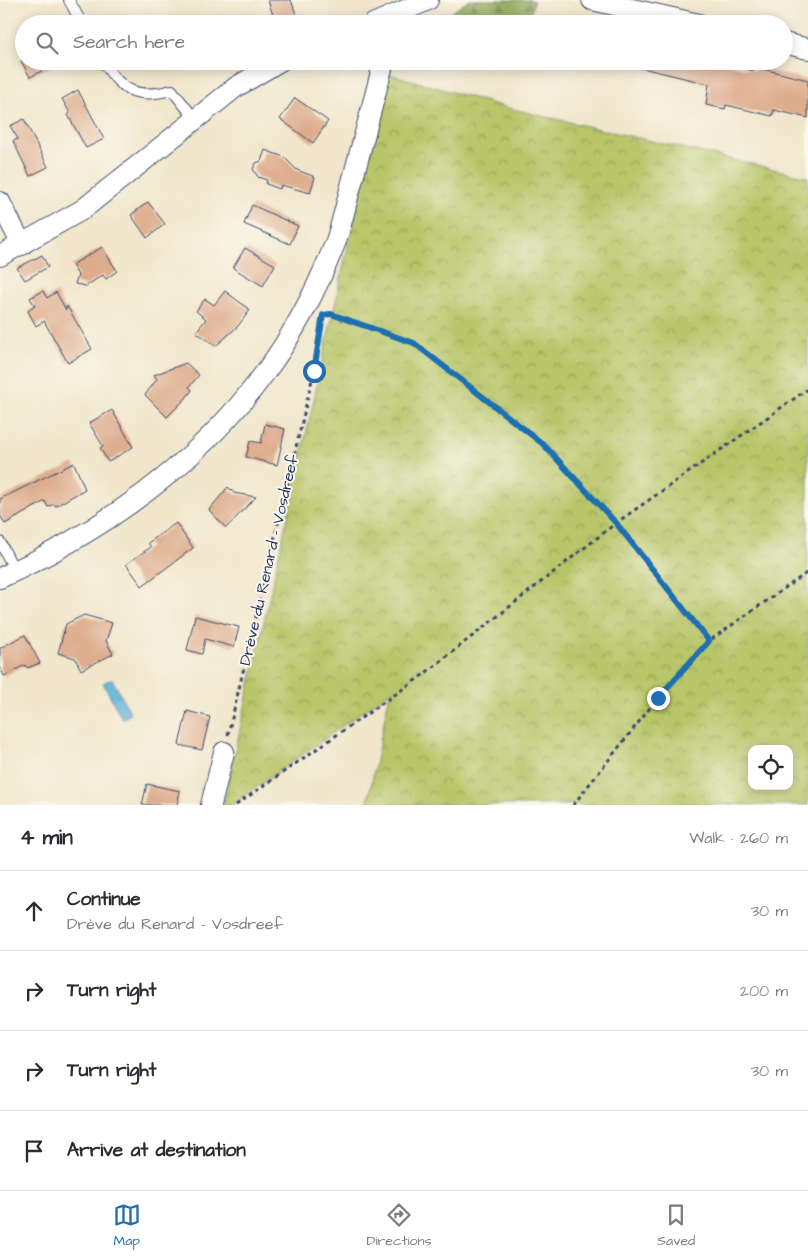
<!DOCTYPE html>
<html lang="en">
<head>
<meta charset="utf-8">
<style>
	:root { --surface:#fff; --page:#f2f2f3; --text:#2b2b33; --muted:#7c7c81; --line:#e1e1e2; --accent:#1f6fb2 }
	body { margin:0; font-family:"Architects Daughter",sans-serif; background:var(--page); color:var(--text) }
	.controls { position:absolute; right:15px; bottom:15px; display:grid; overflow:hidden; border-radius:10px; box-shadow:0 2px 12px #0003 }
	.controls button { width:45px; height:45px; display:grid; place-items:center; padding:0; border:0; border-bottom:1px solid var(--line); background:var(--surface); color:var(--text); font:25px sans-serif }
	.stop { position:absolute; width:15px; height:15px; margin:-11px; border:4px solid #1f6fb2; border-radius:50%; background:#fff }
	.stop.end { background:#1f6fb2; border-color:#fff; box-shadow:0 1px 5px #0008 }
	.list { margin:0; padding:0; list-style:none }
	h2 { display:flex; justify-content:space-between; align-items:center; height:65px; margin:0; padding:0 20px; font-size:21px }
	h2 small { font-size:16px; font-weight:400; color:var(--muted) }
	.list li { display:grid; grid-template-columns:32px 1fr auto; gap:15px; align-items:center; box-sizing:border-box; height:80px; padding:0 20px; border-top:1px solid var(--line) }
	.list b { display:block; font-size:19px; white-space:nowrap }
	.list p { margin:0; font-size:16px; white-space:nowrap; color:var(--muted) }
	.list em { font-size:16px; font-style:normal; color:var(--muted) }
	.icon { flex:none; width:28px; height:28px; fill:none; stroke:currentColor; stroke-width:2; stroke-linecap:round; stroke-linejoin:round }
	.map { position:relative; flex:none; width:808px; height:805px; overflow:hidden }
	.search { position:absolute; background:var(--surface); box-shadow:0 2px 12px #0003; left:15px; right:15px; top:15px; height:55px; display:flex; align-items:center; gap:12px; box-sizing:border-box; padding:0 18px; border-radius:28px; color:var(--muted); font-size:19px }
	.sheet { height:385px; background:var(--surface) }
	nav { display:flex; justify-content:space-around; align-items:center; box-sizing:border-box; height:70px; border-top:1px solid var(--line); background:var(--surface); font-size:14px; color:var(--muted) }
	nav a { display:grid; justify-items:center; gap:2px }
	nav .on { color:var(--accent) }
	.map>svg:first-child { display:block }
	.forest { fill:url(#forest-firs); stroke:#566c5d }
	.park { fill:url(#park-crowns); stroke:#6a7a62; fill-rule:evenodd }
	.water { fill:url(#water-ripples); stroke:#3c709b }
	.building { fill:#dead8e }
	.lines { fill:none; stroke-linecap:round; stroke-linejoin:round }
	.lane-casing { stroke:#3b4a6e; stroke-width:12 }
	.street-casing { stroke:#3b4a6e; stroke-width:22 }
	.path { stroke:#3b4a6e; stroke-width:3; stroke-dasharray:4 4; stroke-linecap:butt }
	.lane { stroke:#fff; stroke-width:10 }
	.street { stroke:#fff; stroke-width:20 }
	.route { stroke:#1f6fb2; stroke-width:6 }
	.labels { text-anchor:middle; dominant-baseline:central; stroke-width:4; stroke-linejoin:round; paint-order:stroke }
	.street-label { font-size:16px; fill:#1b2f5e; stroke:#fbf7ec }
</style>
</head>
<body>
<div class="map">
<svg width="808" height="805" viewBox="0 0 808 805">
	<defs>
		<pattern id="forest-firs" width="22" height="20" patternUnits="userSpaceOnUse" patternTransform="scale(1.25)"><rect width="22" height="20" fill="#92aa5c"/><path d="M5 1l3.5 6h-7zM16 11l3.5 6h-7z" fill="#768b4f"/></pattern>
		<pattern id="park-crowns" width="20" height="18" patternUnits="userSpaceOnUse" patternTransform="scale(1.25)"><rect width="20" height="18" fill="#b8c567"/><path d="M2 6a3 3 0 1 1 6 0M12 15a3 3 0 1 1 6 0" fill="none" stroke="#95a058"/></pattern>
		<pattern id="water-ripples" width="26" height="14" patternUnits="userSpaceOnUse" patternTransform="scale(1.25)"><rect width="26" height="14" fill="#5cb2d8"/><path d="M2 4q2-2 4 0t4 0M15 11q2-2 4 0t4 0" fill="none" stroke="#4b91b2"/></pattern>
	</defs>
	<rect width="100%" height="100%" fill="#fbf7ec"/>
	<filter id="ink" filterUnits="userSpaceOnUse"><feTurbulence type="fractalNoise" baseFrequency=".02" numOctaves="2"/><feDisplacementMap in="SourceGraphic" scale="10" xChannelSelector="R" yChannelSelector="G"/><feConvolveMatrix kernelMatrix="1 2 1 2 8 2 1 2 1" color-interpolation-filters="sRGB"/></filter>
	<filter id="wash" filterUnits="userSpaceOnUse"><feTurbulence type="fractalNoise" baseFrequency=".0096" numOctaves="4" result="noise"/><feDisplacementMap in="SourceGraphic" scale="20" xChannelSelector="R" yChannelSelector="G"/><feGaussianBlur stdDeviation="1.12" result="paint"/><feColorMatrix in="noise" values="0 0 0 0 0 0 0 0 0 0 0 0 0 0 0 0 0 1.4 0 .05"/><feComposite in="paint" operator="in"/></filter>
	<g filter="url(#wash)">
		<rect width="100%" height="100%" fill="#f1e6cb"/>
		<path class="forest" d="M 470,0 L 530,0 L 534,1 L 528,24 L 434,24 Z"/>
		<path class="park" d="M 390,74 L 508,108 L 808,177 L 808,805 L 367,805 L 390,692 L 232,805 L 223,805 L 378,112 ZM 752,749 L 789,749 L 789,786 L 752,786 Z"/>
		<path class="water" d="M 112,679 L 131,714 L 122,719 L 103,683 Z"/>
		<g id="blocks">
			<path class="building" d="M 268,0 L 291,0 L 298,20 L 288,24 L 276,24 Z
				M 21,61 L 61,61 L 30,77 Z
				M 638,61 L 717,61 L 754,71 L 755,67 L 808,80 L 808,118 L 774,110 L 772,116 L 726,105 L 725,109 L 706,105 L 709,84 L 638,67 Z
				M 78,90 L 104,139 L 86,148 L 68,115 L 70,113 L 62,99 Z
				M 295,98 L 328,121 L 313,143 L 280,119 Z
				M 24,119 L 48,167 L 30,176 L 13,141 L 18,139 L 10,126 Z
				M 265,150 L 284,157 L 297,170 L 315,177 L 310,193 L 281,185 L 280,189 L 266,184 L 267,180 L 258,177 L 253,169 L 256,163 L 261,161 Z
				M 148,202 L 165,224 L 147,238 L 131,215 Z
				M 252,205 L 298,226 L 290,244 L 244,224 Z
				M 102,247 L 117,271 L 106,279 L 103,275 L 86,286 L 75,284 L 78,275 L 72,265 Z
				M 245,248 L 275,265 L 263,286 L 233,268 Z
				M 42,255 L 48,267 L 25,280 L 17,268 Z
				M 43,291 L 47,298 L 56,292 L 66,310 L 67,306 L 92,349 L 68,363 L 44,321 L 36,326 L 28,311 L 35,306 L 30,298 Z
				M 225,291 L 250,310 L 238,326 L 216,346 L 196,332 L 206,319 L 196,311 L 205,299 L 214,305 Z
				M 186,363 L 199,375 L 189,387 L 192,390 L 186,398 L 167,417 L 145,395 L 157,379 L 154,375 Z
				M 112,410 L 133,447 L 108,462 L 100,448 L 103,446 L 89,423 Z
				M 265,424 L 285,429 L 277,465 L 246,457 L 250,441 L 261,443 Z
				M 74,463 L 85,489 L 56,506 L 54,504 L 48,507 L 45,501 L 5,524 L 0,515 L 0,499 Z
				M 228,487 L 234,493 L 256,497 L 226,528 L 209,510 Z
				M 176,523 L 193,548 L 142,586 L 126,564 L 151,547 L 148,543 Z
				M 84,615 L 112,623 L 106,641 L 113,654 L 81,670 L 75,658 L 58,653 L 66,624 Z
				M 195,616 L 239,627 L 234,647 L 205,639 L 202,654 L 187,650 Z
				M 25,635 L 40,663 L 27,668 L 25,665 L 4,676 L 0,667 L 0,648 Z
				M 187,711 L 210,717 L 202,750 L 179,745 Z
				M 147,784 L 180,791 L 177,805 L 142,805 Z"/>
		</g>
	</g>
	<g filter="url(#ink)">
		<use href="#blocks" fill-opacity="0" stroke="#3b4a6e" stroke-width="1"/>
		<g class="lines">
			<g class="lane-casing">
				<path id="lane" d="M 69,0 L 82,24
					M 103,61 C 121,92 138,99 172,90 L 195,119
					M 0,542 L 15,571"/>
			</g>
			<g class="street-casing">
				<path id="street" d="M 592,0 L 699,24
					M 373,24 L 428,0
					M 784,43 L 808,49
					M 0,202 L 22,245
					M 0,256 L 82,210 L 236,87 L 280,61
					M 0,578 C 101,532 198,464 264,374 C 294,334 318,287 336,241 C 342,223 346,204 351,186 C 362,144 373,103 384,61
					M 211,805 L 224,752"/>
			</g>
			<path class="path" d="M 323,315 L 331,314 L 414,343 L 543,444 L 616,523 L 709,641
				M 228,735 L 314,371 L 323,317
				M 236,805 L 423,675 L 616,523 L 808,389
				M 573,805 L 657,699 L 709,641 L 808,572"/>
			<use href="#lane" class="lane"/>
			<use href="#street" class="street"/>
		</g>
	</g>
	<g class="lines" filter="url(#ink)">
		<path class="route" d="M 314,371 L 323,315 L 331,314 L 414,343 L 543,444 L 616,523 L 709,641 L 658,698"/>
	</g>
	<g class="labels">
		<g class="street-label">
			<text transform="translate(269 560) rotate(-77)">Drève du Renard - Vosdreef</text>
		</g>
	</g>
</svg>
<div class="controls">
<button><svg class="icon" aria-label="locate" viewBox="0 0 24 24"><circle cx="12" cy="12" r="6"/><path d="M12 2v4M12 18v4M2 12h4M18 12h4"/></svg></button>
</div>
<div class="stop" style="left:314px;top:371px"></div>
<div class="stop end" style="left:658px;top:698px"></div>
<div class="search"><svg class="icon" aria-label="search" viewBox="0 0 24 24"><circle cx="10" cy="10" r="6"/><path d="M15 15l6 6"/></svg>Search here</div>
</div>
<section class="sheet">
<h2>4 min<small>Walk · 260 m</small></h2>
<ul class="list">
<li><svg class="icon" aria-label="ahead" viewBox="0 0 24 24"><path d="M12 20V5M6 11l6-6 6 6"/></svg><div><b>Continue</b><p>Drève du Renard - Vosdreef</p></div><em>30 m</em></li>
<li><svg class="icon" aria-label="right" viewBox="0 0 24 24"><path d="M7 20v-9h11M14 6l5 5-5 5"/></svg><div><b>Turn right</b></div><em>200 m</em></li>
<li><svg class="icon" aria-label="right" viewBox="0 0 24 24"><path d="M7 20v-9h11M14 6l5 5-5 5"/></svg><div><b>Turn right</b></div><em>30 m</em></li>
<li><svg class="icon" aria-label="arrive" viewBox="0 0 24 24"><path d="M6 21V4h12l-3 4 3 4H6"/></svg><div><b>Arrive at destination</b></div></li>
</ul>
</section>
<nav>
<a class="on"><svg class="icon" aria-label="map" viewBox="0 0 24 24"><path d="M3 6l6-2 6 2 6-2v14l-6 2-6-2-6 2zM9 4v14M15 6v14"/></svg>Map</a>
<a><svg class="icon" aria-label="directions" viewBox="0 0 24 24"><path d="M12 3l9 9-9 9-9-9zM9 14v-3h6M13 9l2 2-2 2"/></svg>Directions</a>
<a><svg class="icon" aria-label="saved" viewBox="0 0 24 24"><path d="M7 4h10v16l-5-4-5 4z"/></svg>Saved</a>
</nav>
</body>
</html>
